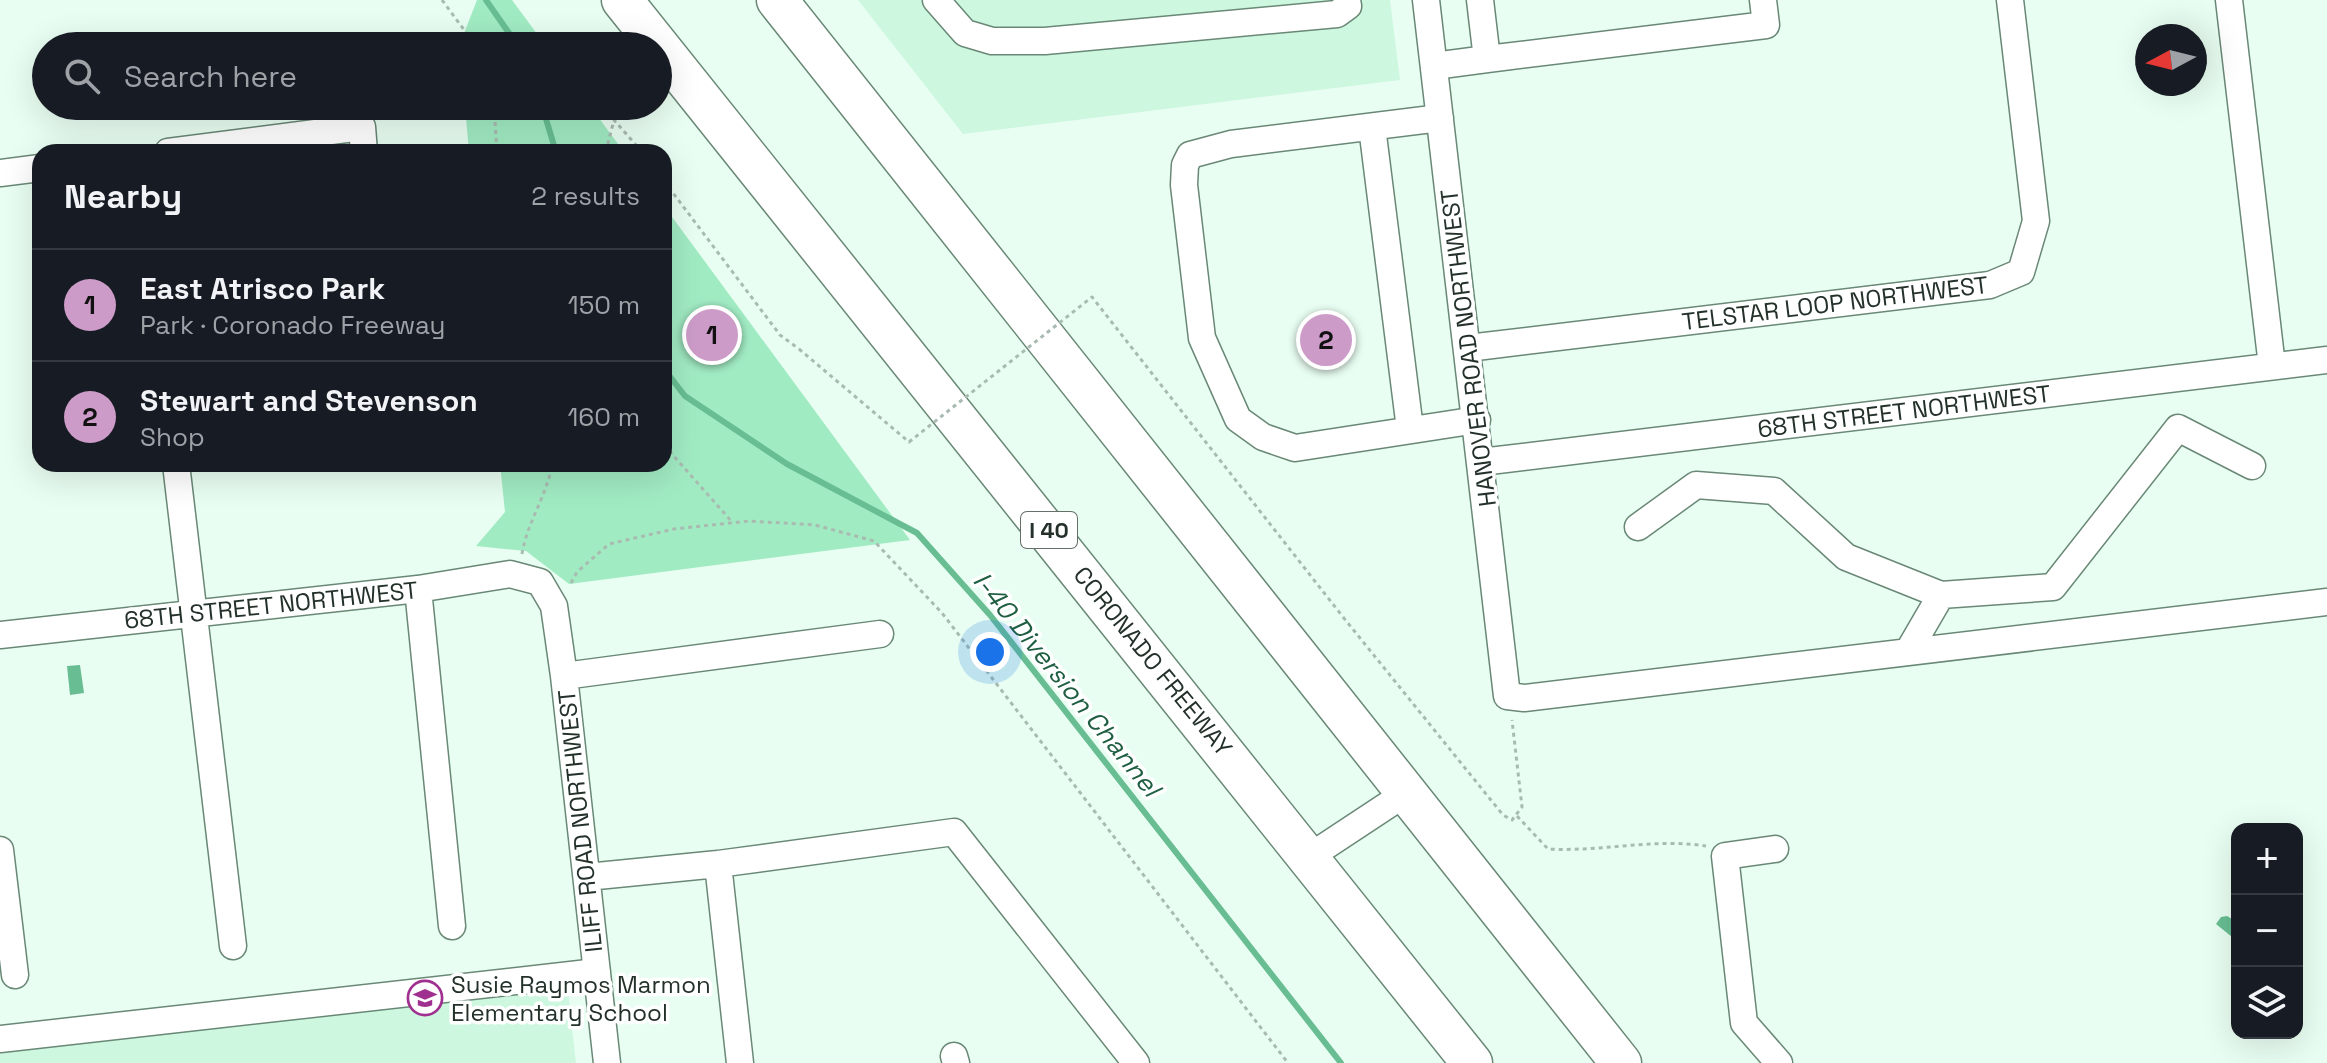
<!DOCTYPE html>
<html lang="en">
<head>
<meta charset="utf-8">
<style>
	:root { --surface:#171b24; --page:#20242c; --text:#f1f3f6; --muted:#9ea1a6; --line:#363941; --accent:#cc9bc8 }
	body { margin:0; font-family:"Space Grotesk",sans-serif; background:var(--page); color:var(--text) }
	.controls { position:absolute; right:24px; bottom:24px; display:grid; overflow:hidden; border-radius:16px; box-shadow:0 8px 32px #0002 }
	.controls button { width:72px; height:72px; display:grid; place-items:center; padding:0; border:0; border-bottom:2px solid var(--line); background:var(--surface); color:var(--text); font:40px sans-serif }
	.compass { position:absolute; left:2135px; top:24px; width:72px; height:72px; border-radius:50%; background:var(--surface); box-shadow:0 8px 32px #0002; rotate:263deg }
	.you { position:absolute; left:990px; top:652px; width:28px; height:28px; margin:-20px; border:6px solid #fff; border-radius:50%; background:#1a73e8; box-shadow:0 0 0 12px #1a73e833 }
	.badge { display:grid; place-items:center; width:52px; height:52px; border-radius:50%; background:var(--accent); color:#111; font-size:26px; font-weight:700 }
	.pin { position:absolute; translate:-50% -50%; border:4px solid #fff; box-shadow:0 2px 8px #0006 }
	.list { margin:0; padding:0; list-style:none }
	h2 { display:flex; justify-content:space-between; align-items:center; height:104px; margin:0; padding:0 32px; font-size:34px }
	h2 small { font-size:26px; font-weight:400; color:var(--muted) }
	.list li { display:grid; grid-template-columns:52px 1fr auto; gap:24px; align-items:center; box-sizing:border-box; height:112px; padding:0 32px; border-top:2px solid var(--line) }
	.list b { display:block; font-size:30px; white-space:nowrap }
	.list p { margin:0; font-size:26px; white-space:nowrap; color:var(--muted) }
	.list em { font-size:26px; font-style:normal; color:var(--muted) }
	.icon { flex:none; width:44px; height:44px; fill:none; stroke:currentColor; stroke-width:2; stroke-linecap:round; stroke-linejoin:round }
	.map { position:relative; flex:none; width:2327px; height:1063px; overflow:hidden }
	.search { position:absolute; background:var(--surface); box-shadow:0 8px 32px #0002; left:32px; top:32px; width:640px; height:88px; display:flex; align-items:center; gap:20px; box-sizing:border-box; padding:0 28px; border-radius:44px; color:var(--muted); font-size:30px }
	.panel { position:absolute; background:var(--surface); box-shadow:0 8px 32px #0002; left:32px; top:144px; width:640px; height:328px; border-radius:24px }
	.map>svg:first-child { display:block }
	.built { fill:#cdf7df }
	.green { fill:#a1ebc3 }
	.water { fill:#68be92 }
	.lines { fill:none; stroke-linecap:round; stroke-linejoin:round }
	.stream { stroke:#68be92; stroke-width:6 }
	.minor-casing { stroke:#698876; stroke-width:29 }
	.highway-casing { stroke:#698876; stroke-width:43 }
	.path { stroke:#a9bbb1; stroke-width:3; stroke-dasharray:4 4; stroke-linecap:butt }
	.minor { stroke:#fff; stroke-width:26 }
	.highway { stroke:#fff; stroke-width:40 }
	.path-bridge { stroke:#a9bbb1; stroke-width:3; stroke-dasharray:4 4; stroke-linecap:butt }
	.labels { text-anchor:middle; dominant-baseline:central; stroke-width:7; stroke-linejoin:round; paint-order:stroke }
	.shield { fill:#fff; stroke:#666f6a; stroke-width:2 }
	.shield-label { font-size:22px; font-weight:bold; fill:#24312a }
	.street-label { font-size:24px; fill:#24312a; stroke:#fff }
	.poi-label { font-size:24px; fill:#24312a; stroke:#fff; text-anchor:start }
	.water-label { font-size:26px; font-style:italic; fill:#1e5e41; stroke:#fff }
</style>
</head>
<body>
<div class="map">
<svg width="2327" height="1063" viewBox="0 0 2327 1063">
	<rect width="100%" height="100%" fill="#e9fef2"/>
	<path class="built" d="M 858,0 L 1390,0 L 1400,80 L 963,134 Z
		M 565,964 L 576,1063 L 0,1063 L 0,1032 Z"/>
	<path class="green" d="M 477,0 L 512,0 L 546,46 L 459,46 Z
		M 465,106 L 590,106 L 624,152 L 469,152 Z
		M 664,206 L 910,540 L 569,584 L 526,551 L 476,546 L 505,512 L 500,464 L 664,464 Z"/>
	<path class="water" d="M 80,665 L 84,693 L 70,695 L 67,666 Z
		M 2227,916 L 2237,922 L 2237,941 L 2216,924 L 2221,917 Z"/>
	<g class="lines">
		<path class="stream" d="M 486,0 L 518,46
			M 542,106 L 556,152
			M 664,369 L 685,396 L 787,464 L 917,533 L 990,615 L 1341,1063"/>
		<g class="minor-casing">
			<path id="minor" d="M 936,0 L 965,33 L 992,41 L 1045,41 L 1337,14 L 1348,6 L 1347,0
				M 1426,0 L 1507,696 L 1524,698 L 2327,602
				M 2229,0 L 2272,366
				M 1487,59 L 1766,25 L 1763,0
				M 1434,66 L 1487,59 L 1480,0
				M 1440,118 L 1231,144 L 1190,155 L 1185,165 L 1184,185 L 1202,338 L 1238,419 L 1263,437 L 1295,448 L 1477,420
				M 1372,127 L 1410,429
				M 168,152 L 362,127 L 364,152
				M 0,173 L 40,168
				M 1468,348 L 1990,285 L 2021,272 L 2036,221 L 2010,0
				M 1481,462 L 2327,360
				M 176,464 L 233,946
				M 1638,527 L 1696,485 L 1774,491 L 1846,557 L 1941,595 L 2053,587 L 2178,428 L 2252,466
				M 418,589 L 452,926
				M 0,635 L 418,589 L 510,574 L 540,582 L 554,606 L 564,676 L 607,1063
				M 1909,650 L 1941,595
				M 564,676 L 880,634
				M 1775,849 L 1725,856 L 1744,1023 L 1779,1063
				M 0,850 L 15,975
				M 1309,857 L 1406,793
				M 718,864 L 740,1063
				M 587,877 L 718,864 L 954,832 L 1136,1063
				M 0,1039 L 597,972
				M 954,1056 L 956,1063"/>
		</g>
		<g class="highway-casing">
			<path id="highway" d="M 622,0 L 1472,1063
				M 777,0 L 1621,1063"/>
		</g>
		<path class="path" d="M 442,0 L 476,46
			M 494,106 L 497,152
			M 610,152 L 608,143 L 614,120 L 642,152
			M 664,181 L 780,335 L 799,349
			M 664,445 L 733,523
			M 522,554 C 527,522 547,496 552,464
			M 571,583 L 577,572 L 609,544 L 674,529 L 749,521 L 815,525 L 874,541 L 942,613 L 1288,1063
			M 1343,617 L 1503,815 L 1512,820 L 1522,807 L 1512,720
			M 1517,816 L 1548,849 C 1601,852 1654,838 1706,846"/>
		<use href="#minor" class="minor"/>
		<use href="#highway" class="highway"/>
		<path class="path-bridge" d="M 799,349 L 909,442 L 1092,297 L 1343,617"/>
	</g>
	<defs>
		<g id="school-ring" transform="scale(1.8)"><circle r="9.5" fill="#fff" stroke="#9f308f" stroke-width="1.5"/><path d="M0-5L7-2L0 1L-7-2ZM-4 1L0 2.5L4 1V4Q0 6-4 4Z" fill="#9f308f"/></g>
	</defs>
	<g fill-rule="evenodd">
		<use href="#school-ring" x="425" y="998"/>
	</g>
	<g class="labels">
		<rect class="shield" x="1021" y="512" width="56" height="36" rx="6"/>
		<g class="shield-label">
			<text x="1049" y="530">I 40</text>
		</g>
		<g class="street-label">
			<text transform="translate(1835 303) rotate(-7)">TELSTAR LOOP NORTHWEST</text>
			<text transform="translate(1468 348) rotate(-97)">HANOVER ROAD NORTHWEST</text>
			<text transform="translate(1904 411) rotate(-7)">68TH STREET NORTHWEST</text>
			<text transform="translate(271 605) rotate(-6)">68TH STREET NORTHWEST</text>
			<text transform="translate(1153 661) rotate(51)">CORONADO FREEWAY</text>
			<text transform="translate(580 821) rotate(-96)">ILIFF ROAD NORTHWEST</text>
		</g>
		<g class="poi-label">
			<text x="451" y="984">Susie Raymos Marmon<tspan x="451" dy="28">Elementary School</tspan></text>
		</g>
		<g class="water-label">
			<text transform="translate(1067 684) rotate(51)">I-40 Diversion Channel</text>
		</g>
	</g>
</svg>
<div class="controls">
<button>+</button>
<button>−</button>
<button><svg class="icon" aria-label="layers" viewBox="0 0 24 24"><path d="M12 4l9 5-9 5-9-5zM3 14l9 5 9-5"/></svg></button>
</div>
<svg class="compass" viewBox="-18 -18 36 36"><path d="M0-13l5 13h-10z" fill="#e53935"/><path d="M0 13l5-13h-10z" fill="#9ea1a6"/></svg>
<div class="you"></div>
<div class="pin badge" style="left:712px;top:335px">1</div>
<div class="pin badge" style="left:1326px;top:340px">2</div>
<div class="search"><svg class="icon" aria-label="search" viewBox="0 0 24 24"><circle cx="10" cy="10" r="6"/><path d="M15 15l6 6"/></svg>Search here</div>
<section class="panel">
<h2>Nearby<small>2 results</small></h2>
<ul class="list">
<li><span class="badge">1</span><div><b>East Atrisco Park</b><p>Park · Coronado Freeway</p></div><em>150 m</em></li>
<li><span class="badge">2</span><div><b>Stewart and Stevenson</b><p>Shop</p></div><em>160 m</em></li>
</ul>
</section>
</div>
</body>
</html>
